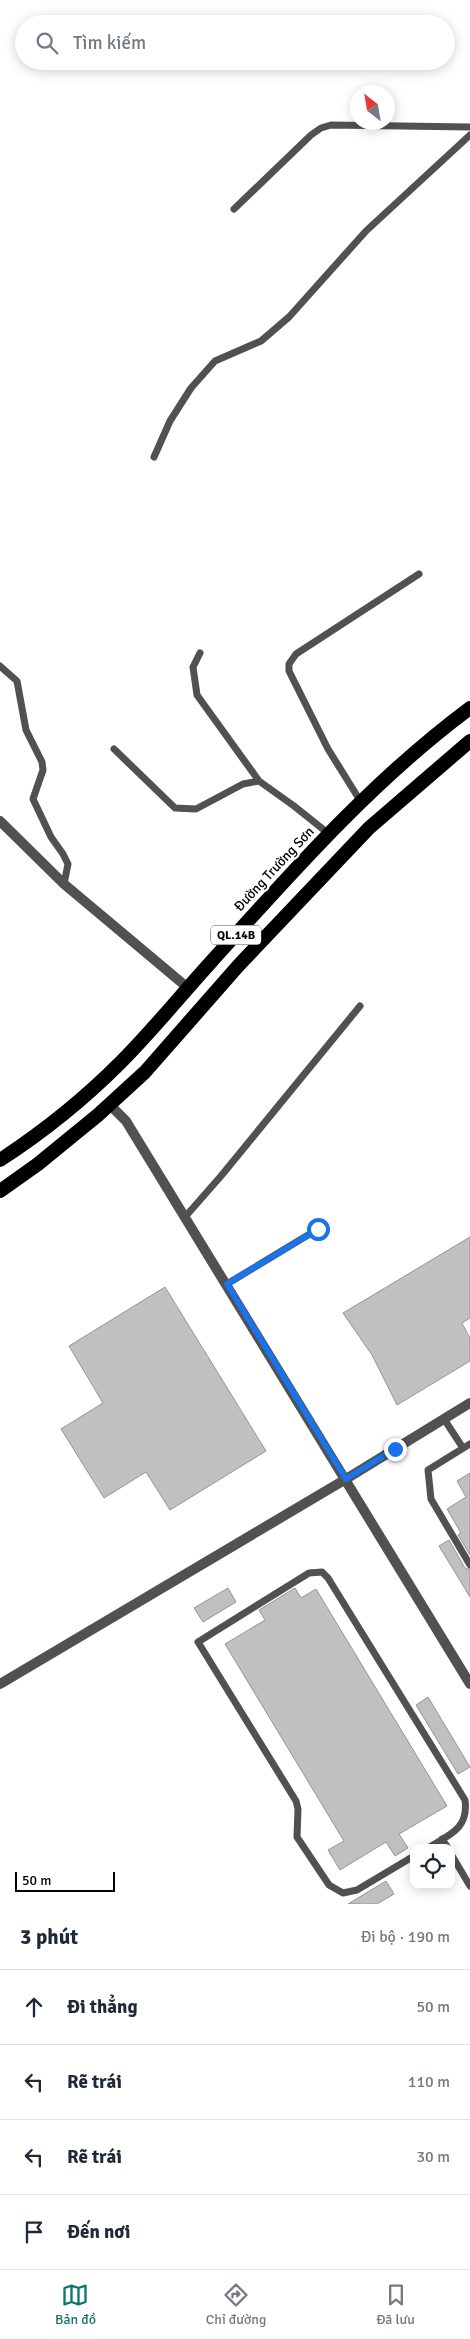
<!DOCTYPE html>
<html lang="vi">
<head>
<meta charset="utf-8">
<style>
	:root { --surface:#fff; --page:#f2f2f3; --text:#1f2937; --muted:#747a83; --line:#e0e1e3; --accent:#0f766e }
	body { margin:0; font-family:Signika,sans-serif; background:var(--page); color:var(--text) }
	.controls { position:absolute; right:15px; bottom:15px; display:grid; overflow:hidden; border-radius:10px; box-shadow:0 2px 12px #0003 }
	.controls button { width:45px; height:45px; display:grid; place-items:center; padding:0; border:0; border-bottom:1px solid var(--line); background:var(--surface); color:var(--text); font:25px sans-serif }
	.compass { position:absolute; left:350px; top:85px; width:45px; height:45px; border-radius:50%; background:var(--surface); box-shadow:0 2px 12px #0003; rotate:329deg }
	.scale { position:absolute; left:15px; bottom:12px; width:100px; box-sizing:border-box; padding-left:5px; border:2px solid #000; border-top:0; font-size:14px; line-height:18px; white-space:nowrap; color:#000; -webkit-text-stroke:4px #fff; paint-order:stroke }
	.stop { position:absolute; width:15px; height:15px; margin:-11px; border:4px solid #1a73e8; border-radius:50%; background:#fff }
	.stop.end { background:#1a73e8; border-color:#fff; box-shadow:0 1px 5px #0008 }
	.list { margin:0; padding:0; list-style:none }
	h2 { display:flex; justify-content:space-between; align-items:center; height:65px; margin:0; padding:0 20px; font-size:21px }
	h2 small { font-size:16px; font-weight:400; color:var(--muted) }
	.list li { display:grid; grid-template-columns:32px 1fr auto; gap:15px; align-items:center; box-sizing:border-box; height:75px; padding:0 20px; border-top:1px solid var(--line) }
	.list b { display:block; font-size:19px; white-space:nowrap }
	.list em { font-size:16px; font-style:normal; color:var(--muted) }
	.icon { flex:none; width:28px; height:28px; fill:none; stroke:currentColor; stroke-width:2; stroke-linecap:round; stroke-linejoin:round }
	.map { position:relative; flex:none; width:470px; height:1904px; overflow:hidden }
	.search { position:absolute; background:var(--surface); box-shadow:0 2px 12px #0003; left:15px; right:15px; top:15px; height:55px; display:flex; align-items:center; gap:12px; box-sizing:border-box; padding:0 18px; border-radius:28px; color:var(--muted); font-size:19px }
	.sheet { height:365px; background:var(--surface) }
	nav { display:flex; justify-content:space-around; align-items:center; box-sizing:border-box; height:70px; border-top:1px solid var(--line); background:var(--surface); font-size:14px; color:var(--muted) }
	nav a { display:grid; justify-items:center; gap:2px }
	nav .on { color:var(--accent) }
	.map>svg:first-child { display:block }
	.building { fill:#c0c0c0; stroke:#959595 }
	.lines { fill:none; stroke-linecap:round; stroke-linejoin:round }
	.service { stroke:#515151; stroke-width:7 }
	.minor { stroke:#515151; stroke-width:10 }
	.trunk { stroke:#000; stroke-width:14 }
	.route { stroke:#1a73e8; stroke-width:6 }
	.labels { text-anchor:middle; dominant-baseline:central; stroke-width:4.5; stroke-linejoin:round; paint-order:stroke }
	.shield { fill:#fff; stroke:#4c4c4c; stroke-width:1 }
	.shield-label { font-size:12px; font-weight:bold; fill:#000 }
	.street-label { font-size:14px; fill:#000; stroke:#fff }
</style>
</head>
<body>
<div class="map">
<svg width="470" height="1904" viewBox="0 0 470 1904">
	<rect width="100%" height="100%" fill="#fff"/>
	<path class="building" d="M 470,1237 L 470,1318 L 462,1323 L 470,1338 L 470,1361 L 397,1405 L 372,1355 L 343,1313 Z
		M 165,1287 L 266,1451 L 170,1510 L 146,1472 L 104,1498 L 61,1429 L 103,1403 L 69,1346 Z
		M 470,1473 L 470,1555 L 458,1535 L 461,1533 L 447,1509 L 466,1497 L 457,1481 Z
		M 449,1540 L 465,1568 L 470,1570 L 470,1597 L 439,1546 Z
		M 228,1588 L 236,1602 L 203,1622 L 194,1608 Z
		M 295,1588 L 301,1598 L 316,1589 L 447,1806 L 399,1834 L 408,1848 L 395,1856 L 386,1842 L 340,1870 L 328,1850 L 344,1841 L 225,1644 L 265,1620 L 259,1610 Z
		M 428,1697 L 470,1767 L 458,1774 L 416,1705 Z
		M 386,1881 L 394,1894 L 377,1904 L 348,1904 Z"/>
	<g class="lines">
		<path class="service" d="M 234,209 L 311,135 L 321,128 L 331,125 L 470,127
			M 154,457 L 170,421 L 191,388 L 215,361 L 261,341 L 289,317 L 366,231 L 470,135
			M 200,653 L 193,667 L 197,695 L 259,781
			M 0,666 L 17,681 L 26,730 L 42,762 L 43,770 L 33,799 L 51,837 L 63,854 L 68,864 L 64,884
			M 114,749 L 175,808 L 196,809 L 243,784 L 259,781 L 294,806 L 329,834
			M 361,802 L 328,749 L 289,671 L 289,664 L 296,654 L 419,574
			M 185,1217 L 221,1176 L 360,1006
			M 227,1284 L 318,1229
			M 444,1419 L 463,1448
			M 470,1444 L 428,1470 L 431,1499 L 470,1565
			M 442,1839 L 448,1848
			M 451,1854 L 470,1886
			M 414,1856 L 357,1890 L 343,1893 L 329,1885 L 297,1837 L 298,1809 L 296,1801 L 198,1642 L 309,1573 L 322,1572 L 328,1578 L 465,1800 C 469,1829 449,1835 428,1848"/>
		<path class="minor" d="M 0,821 L 64,884 L 188,988
			M 109,1104 L 126,1121 L 470,1684
			M 0,1684 L 346,1479 L 470,1403"/>
		<path class="trunk" d="M 0,1160 C 43,1132 84,1099 120,1063 C 152,1031 181,995 211,962 C 292,872 373,780 470,708
			M 0,1191 L 38,1164 L 98,1115 L 145,1072 L 238,966 L 369,828 L 470,741"/>
	</g>
	<g class="lines">
		<path class="route" d="M 318,1229 L 227,1284 L 346,1479 L 395,1449"/>
	</g>
	<g class="labels">
		<rect class="shield" x="211" y="925.5" width="50" height="19" rx="4"/>
		<g class="shield-label">
			<text x="236" y="935">QL.14B</text>
		</g>
		<g class="street-label">
			<text transform="translate(274 869) rotate(-47)">Đường Trường Sơn</text>
		</g>
	</g>
</svg>
<div class="controls">
<button><svg class="icon" aria-label="locate" viewBox="0 0 24 24"><circle cx="12" cy="12" r="6"/><path d="M12 2v4M12 18v4M2 12h4M18 12h4"/></svg></button>
</div>
<svg class="compass" viewBox="-18 -18 36 36"><path d="M0-13l5 13h-10z" fill="#e53935"/><path d="M0 13l5-13h-10z" fill="#747a83"/></svg>
<div class="scale">50 m</div>
<div class="stop" style="left:318px;top:1229px"></div>
<div class="stop end" style="left:395px;top:1449px"></div>
<div class="search"><svg class="icon" aria-label="search" viewBox="0 0 24 24"><circle cx="10" cy="10" r="6"/><path d="M15 15l6 6"/></svg>Tìm kiếm</div>
</div>
<section class="sheet">
<h2>3 phút<small>Đi bộ · 190 m</small></h2>
<ul class="list">
<li><svg class="icon" aria-label="ahead" viewBox="0 0 24 24"><path d="M12 20V5M6 11l6-6 6 6"/></svg><div><b>Đi thẳng</b></div><em>50 m</em></li>
<li><svg class="icon" aria-label="left" viewBox="0 0 24 24"><path d="M17 20v-9H6M10 6l-5 5 5 5"/></svg><div><b>Rẽ trái</b></div><em>110 m</em></li>
<li><svg class="icon" aria-label="left" viewBox="0 0 24 24"><path d="M17 20v-9H6M10 6l-5 5 5 5"/></svg><div><b>Rẽ trái</b></div><em>30 m</em></li>
<li><svg class="icon" aria-label="arrive" viewBox="0 0 24 24"><path d="M6 21V4h12l-3 4 3 4H6"/></svg><div><b>Đến nơi</b></div></li>
</ul>
</section>
<nav>
<a class="on"><svg class="icon" aria-label="map" viewBox="0 0 24 24"><path d="M3 6l6-2 6 2 6-2v14l-6 2-6-2-6 2zM9 4v14M15 6v14"/></svg>Bản đồ</a>
<a><svg class="icon" aria-label="directions" viewBox="0 0 24 24"><path d="M12 3l9 9-9 9-9-9zM9 14v-3h6M13 9l2 2-2 2"/></svg>Chỉ đường</a>
<a><svg class="icon" aria-label="saved" viewBox="0 0 24 24"><path d="M7 4h10v16l-5-4-5 4z"/></svg>Đã lưu</a>
</nav>
</body>
</html>
